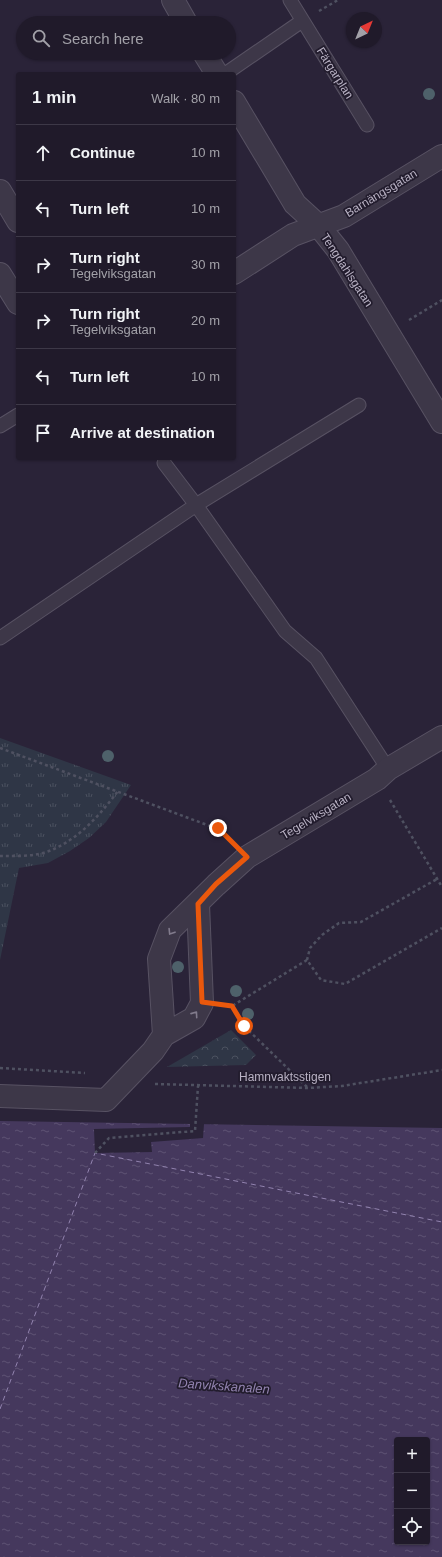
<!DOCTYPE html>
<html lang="en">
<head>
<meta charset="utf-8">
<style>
	:root { --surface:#201a2a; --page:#282332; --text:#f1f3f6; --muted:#a2a1a8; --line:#3d3847 }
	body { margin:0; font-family:Helvetica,sans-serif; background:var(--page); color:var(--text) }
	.controls { position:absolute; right:12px; bottom:12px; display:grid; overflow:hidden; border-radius:4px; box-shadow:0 1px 3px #0004 }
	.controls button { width:36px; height:36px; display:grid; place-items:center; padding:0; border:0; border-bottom:1px solid var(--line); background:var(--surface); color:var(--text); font:20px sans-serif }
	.compass { position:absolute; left:346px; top:12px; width:36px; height:36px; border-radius:50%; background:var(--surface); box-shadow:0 1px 3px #0004; rotate:43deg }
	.stop { position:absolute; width:12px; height:12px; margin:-9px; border:3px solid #ea580c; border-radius:50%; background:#fff }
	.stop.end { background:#ea580c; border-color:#fff; box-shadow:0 1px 4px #0008 }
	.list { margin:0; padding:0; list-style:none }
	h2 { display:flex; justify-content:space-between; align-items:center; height:52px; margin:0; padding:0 16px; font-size:17px }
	h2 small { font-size:13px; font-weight:400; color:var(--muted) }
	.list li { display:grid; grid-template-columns:26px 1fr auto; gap:12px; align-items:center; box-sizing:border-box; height:56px; padding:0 16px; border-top:1px solid var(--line) }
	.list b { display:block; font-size:15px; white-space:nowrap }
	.list p { margin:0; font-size:13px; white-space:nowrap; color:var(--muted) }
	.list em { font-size:13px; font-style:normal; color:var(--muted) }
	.icon { flex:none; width:22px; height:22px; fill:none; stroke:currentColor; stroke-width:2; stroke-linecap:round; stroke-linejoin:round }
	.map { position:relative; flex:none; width:442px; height:1557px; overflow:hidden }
	.search { position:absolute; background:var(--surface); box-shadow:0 1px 3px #0004; left:16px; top:16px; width:220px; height:44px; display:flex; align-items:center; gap:10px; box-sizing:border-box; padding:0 14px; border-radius:22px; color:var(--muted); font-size:15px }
	.panel { position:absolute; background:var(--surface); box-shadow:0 1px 3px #0004; left:16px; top:72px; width:220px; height:388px; border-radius:4px }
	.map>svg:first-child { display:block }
	.forest { fill:url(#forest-crowns) }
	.park { fill:url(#park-tufts) }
	.water { fill:url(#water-ripples); fill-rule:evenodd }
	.pier { fill:#2a2338 }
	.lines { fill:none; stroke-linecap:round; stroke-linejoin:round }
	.ferry { stroke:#9283af; stroke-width:1; stroke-dasharray:5 4; stroke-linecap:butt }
	.service-casing { stroke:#585263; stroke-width:15 }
	.minor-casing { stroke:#585263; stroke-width:24 }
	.path { stroke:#4f5161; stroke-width:2.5; stroke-dasharray:3 3; stroke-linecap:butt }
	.service { stroke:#3d3748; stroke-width:13 }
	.minor { stroke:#3d3748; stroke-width:22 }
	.tree { fill:#4e616a }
	.oneway { stroke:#817b8c }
	.route { stroke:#ea580c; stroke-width:5 }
	.labels { text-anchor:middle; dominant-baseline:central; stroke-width:3.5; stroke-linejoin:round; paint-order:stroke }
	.street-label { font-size:12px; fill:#b9b2c4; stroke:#221c2d }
	.water-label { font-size:13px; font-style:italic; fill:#9283af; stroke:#221c2d }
</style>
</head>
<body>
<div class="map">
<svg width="442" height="1557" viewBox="0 0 442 1557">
	<defs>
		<pattern id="forest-crowns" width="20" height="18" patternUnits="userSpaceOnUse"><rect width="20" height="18" fill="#2f3646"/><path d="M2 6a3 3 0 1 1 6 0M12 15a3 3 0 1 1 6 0" fill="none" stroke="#4b515f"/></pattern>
		<pattern id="park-tufts" width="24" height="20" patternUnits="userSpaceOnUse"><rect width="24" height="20" fill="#2f3646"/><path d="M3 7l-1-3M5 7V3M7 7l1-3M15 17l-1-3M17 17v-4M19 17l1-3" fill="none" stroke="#4b515f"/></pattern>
		<pattern id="water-ripples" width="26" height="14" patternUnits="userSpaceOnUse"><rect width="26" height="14" fill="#45385d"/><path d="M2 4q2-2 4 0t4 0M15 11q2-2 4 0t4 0" fill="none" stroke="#5e5273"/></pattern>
	</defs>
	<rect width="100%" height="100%" fill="#2a2338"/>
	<path class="forest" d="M 231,1030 L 256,1055 L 246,1065 L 167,1067 Z"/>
	<path class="park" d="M 0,738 L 131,785 L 106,822 L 89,838 L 70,851 L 48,863 L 19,868 L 0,960 Z"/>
	<path class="water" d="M 0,1121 L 442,1128 L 442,1557 L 0,1557 ZM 397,1440 L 427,1440 L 427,1542 L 397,1542 Z"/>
	<path class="pier" d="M 190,1124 L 204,1124 L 203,1138 L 151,1142 L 152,1152 L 95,1153 L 94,1129 L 190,1127 Z"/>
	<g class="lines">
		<path class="ferry" d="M 0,1409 L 95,1153 L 442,1222"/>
		<g class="service-casing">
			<path id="service" d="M 290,0 L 367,125
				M 225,74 L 302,21
				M 0,426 L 18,415
				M 164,463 L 196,505 L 285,631 L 316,658 L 388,769
				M 0,638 L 196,505 L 359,405"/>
		</g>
		<g class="minor-casing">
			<path id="minor" d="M 173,0 L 186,23
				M 204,53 L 217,74
				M 234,102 L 295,204 L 318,225 L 338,250 L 442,422
				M 0,191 L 18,221
				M 234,273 L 293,235 L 344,216 L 442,156
				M 0,274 L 18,303
				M 164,1035 L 159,959 L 170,930 L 216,885 L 247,857 L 377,779 L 388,769 L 442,737
				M 0,1096 L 106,1100 L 153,1051 L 164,1035 L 194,1018 L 202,1003 L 198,904"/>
		</g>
		<path class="path" d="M 319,11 L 338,0
			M 409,320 L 442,300
			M 0,748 L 218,829 L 230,840
			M 390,800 L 442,887
			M 0,856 C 16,856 34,857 49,851 C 78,840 100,815 118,791
			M 307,960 L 310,948 L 322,935 L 339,923 L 361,922 L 437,879
			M 227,1005 L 232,1006 L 307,960 L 321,980 L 345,984 L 442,928
			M 232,1006 L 244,1026 L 308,1088
			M 0,1068 L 85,1073
			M 155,1084 L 308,1088 L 342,1086 L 442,1070
			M 95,1153 L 109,1138 L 195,1131 L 198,1086"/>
		<use href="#service" class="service"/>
		<use href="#minor" class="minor"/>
	</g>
	<g class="tree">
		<circle cx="429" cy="94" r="6"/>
		<circle cx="108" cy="756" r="6"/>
		<circle cx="178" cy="967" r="6"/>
		<circle cx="236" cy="991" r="6"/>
		<circle cx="248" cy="1014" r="6"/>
	</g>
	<defs><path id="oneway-chevron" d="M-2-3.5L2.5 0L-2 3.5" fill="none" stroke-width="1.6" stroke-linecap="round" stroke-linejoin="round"/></defs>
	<g class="oneway">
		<use href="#oneway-chevron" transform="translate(171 932) rotate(122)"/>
		<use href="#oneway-chevron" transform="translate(195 1014) rotate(-55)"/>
	</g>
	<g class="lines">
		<path class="route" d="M 218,828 L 247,857 L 216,884 L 198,904 L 202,1002 L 232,1006 L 244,1026"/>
	</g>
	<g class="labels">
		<g class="street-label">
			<text transform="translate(335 73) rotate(58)">Färgarplan</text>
			<text transform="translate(381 193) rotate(-31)">Barnängsgatan</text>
			<text transform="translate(347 270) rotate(57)">Tengdahlsgatan</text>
			<text transform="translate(316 816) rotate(-31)">Tegelviksgatan</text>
			<text x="285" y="1077">Hamnvaktsstigen</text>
		</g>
		<g class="water-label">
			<text transform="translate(224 1386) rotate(4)">Danvikskanalen</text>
		</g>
	</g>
</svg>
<div class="controls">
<button>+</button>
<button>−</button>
<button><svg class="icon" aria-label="locate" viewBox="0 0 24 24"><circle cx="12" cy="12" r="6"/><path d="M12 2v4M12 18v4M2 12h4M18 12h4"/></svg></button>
</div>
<svg class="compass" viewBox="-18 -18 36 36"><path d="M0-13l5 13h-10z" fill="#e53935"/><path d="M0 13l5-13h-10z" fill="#a2a1a8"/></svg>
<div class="stop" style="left:244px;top:1026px"></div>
<div class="stop end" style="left:218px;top:828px"></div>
<div class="search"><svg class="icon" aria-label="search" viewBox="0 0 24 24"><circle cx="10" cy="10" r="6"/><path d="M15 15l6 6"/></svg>Search here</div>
<section class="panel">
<h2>1 min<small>Walk · 80 m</small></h2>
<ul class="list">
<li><svg class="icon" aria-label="ahead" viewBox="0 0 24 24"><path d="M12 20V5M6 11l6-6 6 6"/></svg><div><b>Continue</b></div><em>10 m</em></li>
<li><svg class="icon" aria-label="left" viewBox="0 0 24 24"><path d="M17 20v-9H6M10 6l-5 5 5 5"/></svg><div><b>Turn left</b></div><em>10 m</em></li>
<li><svg class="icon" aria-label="right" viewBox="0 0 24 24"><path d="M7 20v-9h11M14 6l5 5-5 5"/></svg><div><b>Turn right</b><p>Tegelviksgatan</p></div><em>30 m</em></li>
<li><svg class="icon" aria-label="right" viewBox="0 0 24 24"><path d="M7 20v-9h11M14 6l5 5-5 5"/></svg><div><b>Turn right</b><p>Tegelviksgatan</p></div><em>20 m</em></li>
<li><svg class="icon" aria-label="left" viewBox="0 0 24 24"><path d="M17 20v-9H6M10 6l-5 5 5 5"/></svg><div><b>Turn left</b></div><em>10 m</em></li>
<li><svg class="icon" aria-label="arrive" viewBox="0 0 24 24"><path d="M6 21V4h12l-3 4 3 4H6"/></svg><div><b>Arrive at destination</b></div></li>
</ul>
</section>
</div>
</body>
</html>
